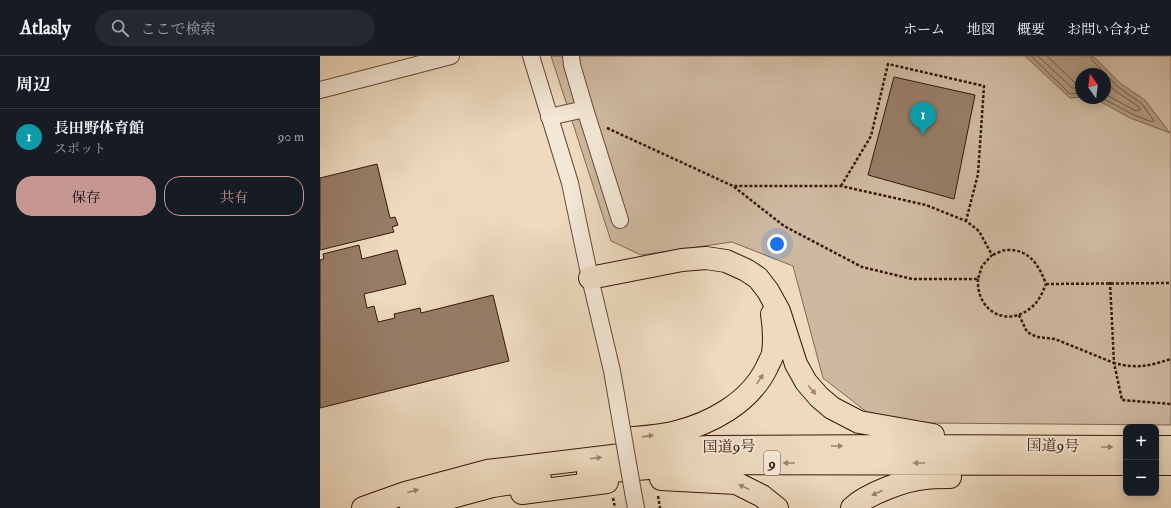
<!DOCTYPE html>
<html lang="ja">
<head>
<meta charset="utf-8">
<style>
	:root { --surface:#171b24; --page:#242831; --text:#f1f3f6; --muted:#9ea1a6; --line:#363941; --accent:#c59692 }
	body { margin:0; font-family:"IM FELL Double Pica","Noto Serif JP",serif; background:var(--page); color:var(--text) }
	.controls { position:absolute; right:12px; bottom:12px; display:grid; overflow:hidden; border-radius:8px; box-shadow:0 2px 10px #0003 }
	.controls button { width:36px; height:36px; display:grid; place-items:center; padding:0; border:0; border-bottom:1px solid var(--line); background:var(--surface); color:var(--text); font:20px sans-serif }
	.compass { position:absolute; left:755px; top:12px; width:36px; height:36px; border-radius:50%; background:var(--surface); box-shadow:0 2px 10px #0003; rotate:346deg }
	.you { position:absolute; left:457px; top:188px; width:14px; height:14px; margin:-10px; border:3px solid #fff; border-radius:50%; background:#1a73e8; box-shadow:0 0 0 6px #1a73e833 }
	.badge { display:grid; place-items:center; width:26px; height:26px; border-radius:50%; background:var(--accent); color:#fff; font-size:13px; font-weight:700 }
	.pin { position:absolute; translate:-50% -33px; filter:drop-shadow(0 1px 2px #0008) }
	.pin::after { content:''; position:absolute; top:21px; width:14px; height:12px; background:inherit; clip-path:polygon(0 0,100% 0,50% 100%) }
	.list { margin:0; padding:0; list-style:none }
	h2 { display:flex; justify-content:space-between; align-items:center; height:52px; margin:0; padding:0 16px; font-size:17px }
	h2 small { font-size:13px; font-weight:400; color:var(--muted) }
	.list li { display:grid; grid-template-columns:26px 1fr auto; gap:12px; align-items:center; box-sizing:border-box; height:56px; padding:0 16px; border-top:1px solid var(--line) }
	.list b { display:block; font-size:15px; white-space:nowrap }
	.list p { margin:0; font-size:13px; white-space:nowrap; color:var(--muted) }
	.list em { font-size:13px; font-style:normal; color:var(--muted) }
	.actions { display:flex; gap:8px; padding:12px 16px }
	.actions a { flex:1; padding:9px 0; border:1px solid var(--accent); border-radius:16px; text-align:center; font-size:14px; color:var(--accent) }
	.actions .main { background:var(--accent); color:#111 }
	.icon { flex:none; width:22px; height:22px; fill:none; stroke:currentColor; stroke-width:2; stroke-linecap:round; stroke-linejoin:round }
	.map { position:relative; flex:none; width:851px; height:452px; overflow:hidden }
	header { display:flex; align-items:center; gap:24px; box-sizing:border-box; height:56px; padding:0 20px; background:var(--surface); border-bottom:1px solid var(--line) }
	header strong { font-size:19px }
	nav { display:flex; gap:22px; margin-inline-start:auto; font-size:14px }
	.search { width:280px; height:36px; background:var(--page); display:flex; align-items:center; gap:10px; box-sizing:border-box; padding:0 14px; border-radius:22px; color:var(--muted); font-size:15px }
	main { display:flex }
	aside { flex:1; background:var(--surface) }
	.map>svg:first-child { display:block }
	.green { fill:#ceb9a0; stroke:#846854; fill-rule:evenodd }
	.water { fill:#b09881; stroke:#806551 }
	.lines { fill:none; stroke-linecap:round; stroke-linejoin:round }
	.shore { stroke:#745844; stroke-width:1 }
	.building { fill:#977d67; stroke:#391808 }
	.minor-casing { stroke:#664836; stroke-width:18 }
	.highway-casing { stroke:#391808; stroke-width:24 }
	.path { stroke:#391808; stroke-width:2.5; stroke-dasharray:3 2; stroke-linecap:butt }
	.minor { stroke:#f3e7d5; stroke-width:16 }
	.highway { stroke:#eddabf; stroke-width:22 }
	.minor-bridge-casing { stroke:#664836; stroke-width:18; stroke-linecap:butt }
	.minor-bridge { stroke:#f3e7d5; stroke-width:16 }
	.oneway { fill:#9c836d }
	.labels { text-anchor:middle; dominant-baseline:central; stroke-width:4; stroke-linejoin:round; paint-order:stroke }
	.shield { fill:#f3e7d5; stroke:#715646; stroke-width:1 }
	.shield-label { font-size:14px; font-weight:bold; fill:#391808 }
	.street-label { font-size:15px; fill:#391808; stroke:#f3e7d5 }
</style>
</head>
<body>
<header>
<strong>Atlasly</strong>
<div class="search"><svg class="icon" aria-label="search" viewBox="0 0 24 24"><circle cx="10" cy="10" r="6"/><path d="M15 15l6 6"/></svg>ここで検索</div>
<nav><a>ホーム</a><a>地図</a><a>概要</a><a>お問い合わせ</a></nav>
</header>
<main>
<aside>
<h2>周辺<small></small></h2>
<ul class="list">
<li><span class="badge" style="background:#0f9aa8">1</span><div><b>長田野体育館</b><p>スポット</p></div><em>90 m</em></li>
</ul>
<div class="actions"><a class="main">保存</a><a>共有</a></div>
</aside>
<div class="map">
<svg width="851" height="452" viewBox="0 0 851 452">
	<rect width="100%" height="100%" fill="#eddabf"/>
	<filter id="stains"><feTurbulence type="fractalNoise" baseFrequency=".005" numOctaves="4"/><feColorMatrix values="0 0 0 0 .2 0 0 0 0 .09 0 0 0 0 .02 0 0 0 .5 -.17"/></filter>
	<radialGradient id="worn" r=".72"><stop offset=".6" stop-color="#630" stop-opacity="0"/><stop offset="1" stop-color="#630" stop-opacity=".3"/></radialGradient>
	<path class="green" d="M 231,0 L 851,0 L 851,369 L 604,367 L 548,357 L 503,322 L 473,210 L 412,186 L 321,199 L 291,185 ZM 761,18 L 785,18 L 785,42 L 761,42 Z"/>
	<path class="water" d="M 705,0 L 773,0 L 800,27 L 825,44 L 850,77 L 810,62 L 774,42 L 785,42 L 785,18 L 761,18 L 761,41 L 750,42 Z"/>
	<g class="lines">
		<path class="shore" d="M 711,0 L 750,38 L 761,37
			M 718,0 L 752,32 L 761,32
			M 727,0 L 754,26 L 761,26
			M 771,0 L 772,4 L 797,30 L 822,48 L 834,65 L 832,66 L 812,58 L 782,42
			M 785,24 L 794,34 L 819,51 L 820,54 L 818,55 L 814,54 L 785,38"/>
	</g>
	<path class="building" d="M 574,21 L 655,39 L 634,143 L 548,119 Z
		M 57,108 L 70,162 L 75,161 L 78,169 L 72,171 L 74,176 L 0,194 L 0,122 Z
		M 39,189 L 42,203 L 77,194 L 86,228 L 44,238 L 47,252 L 54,250 L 58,266 L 75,262 L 74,258 L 100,252 L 101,257 L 173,239 L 189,305 L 0,352 L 0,204 L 4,203 L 3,198 Z"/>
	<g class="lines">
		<g class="minor-casing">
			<path id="minor" d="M 211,0 L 250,127 L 270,222 L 292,315 L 301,367
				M 251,0 L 252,9 L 265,53 L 300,164
				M 0,34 L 131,0
				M 229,61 L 265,53
				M 313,436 L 316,452"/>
		</g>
		<g class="highway-casing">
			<path id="highway" d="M 270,222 L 362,204 L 386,202 L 406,205 L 426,214 L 438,222 L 448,235 L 459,255 L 476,308 L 486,326 L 499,341 L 512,352 L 539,366 L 613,379
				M 313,382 C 326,381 340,380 353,377 C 390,368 430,347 447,311 C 449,306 452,302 453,297 C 455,283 454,271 452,258
				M 836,391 L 851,391
				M 836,408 L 851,408
				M 268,417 L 389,407 L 806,408
				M 341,423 L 416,427 L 442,440 L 457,452
				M 202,437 L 287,426
				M 43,452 L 85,437 L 167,415 L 342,394 L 387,391 L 583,390 L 806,391
				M 91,452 L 173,430 L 220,423
				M 532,452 C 547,438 584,424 605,422 C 613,421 622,421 630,421"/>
		</g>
		<path class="path" d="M 287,72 L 413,130 L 464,170 L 542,211 L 592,223 L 658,223 L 662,210 L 672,199 L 659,175 L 646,165 L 606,149 L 521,130 L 413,130
			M 521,130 L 551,80 L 568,8 L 664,30 L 658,118 L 646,165
			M 658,223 C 656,257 690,273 714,249 C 720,243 723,235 726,228 C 719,209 709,193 687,194 C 682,194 676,198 672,199
			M 790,226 L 794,307 C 818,313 828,310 851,303
			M 726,228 L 851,227
			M 699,259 L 707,276 L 717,281 L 735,283 L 794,307 L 802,344 L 851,348
			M 338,440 L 340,452
			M 293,442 L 295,452"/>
		<use href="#minor" class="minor"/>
		<use href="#highway" class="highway"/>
		<g class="minor-bridge-casing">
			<path id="minor-bridge" d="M 301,367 L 313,436"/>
		</g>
		<use href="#minor-bridge" class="minor-bridge"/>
	</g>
	<defs><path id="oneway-solid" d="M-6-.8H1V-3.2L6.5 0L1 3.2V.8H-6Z"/></defs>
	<g class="oneway">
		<use href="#oneway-solid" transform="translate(440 323) rotate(-56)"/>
		<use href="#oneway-solid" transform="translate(492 334) rotate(49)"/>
		<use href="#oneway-solid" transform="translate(328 380) rotate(-8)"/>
		<use href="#oneway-solid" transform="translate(517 390)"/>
		<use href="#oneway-solid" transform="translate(787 391)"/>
		<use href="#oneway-solid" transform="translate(276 402) rotate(-7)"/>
		<use href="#oneway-solid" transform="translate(469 407) rotate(-180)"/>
		<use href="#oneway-solid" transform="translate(599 407) rotate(-180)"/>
		<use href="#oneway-solid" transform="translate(424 431) rotate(-154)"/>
		<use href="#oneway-solid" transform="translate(93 435) rotate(-15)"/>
		<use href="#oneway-solid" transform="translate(557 437) rotate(155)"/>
	</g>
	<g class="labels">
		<rect class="shield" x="444" y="395" width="16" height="24" rx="3"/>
		<g class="shield-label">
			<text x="452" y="407">9</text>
		</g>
		<g class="street-label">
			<text transform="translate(733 390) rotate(1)">国道9号</text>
			<text transform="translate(409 391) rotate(-1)">国道9号</text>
		</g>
	</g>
	<rect width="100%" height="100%" filter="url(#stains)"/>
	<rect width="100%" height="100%" fill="url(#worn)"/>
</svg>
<div class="controls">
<button>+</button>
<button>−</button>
</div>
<svg class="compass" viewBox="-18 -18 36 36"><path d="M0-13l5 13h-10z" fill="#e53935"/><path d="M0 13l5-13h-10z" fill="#9ea1a6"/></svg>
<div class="you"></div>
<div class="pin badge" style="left:603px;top:79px;background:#0f9aa8">1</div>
</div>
</main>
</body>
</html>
